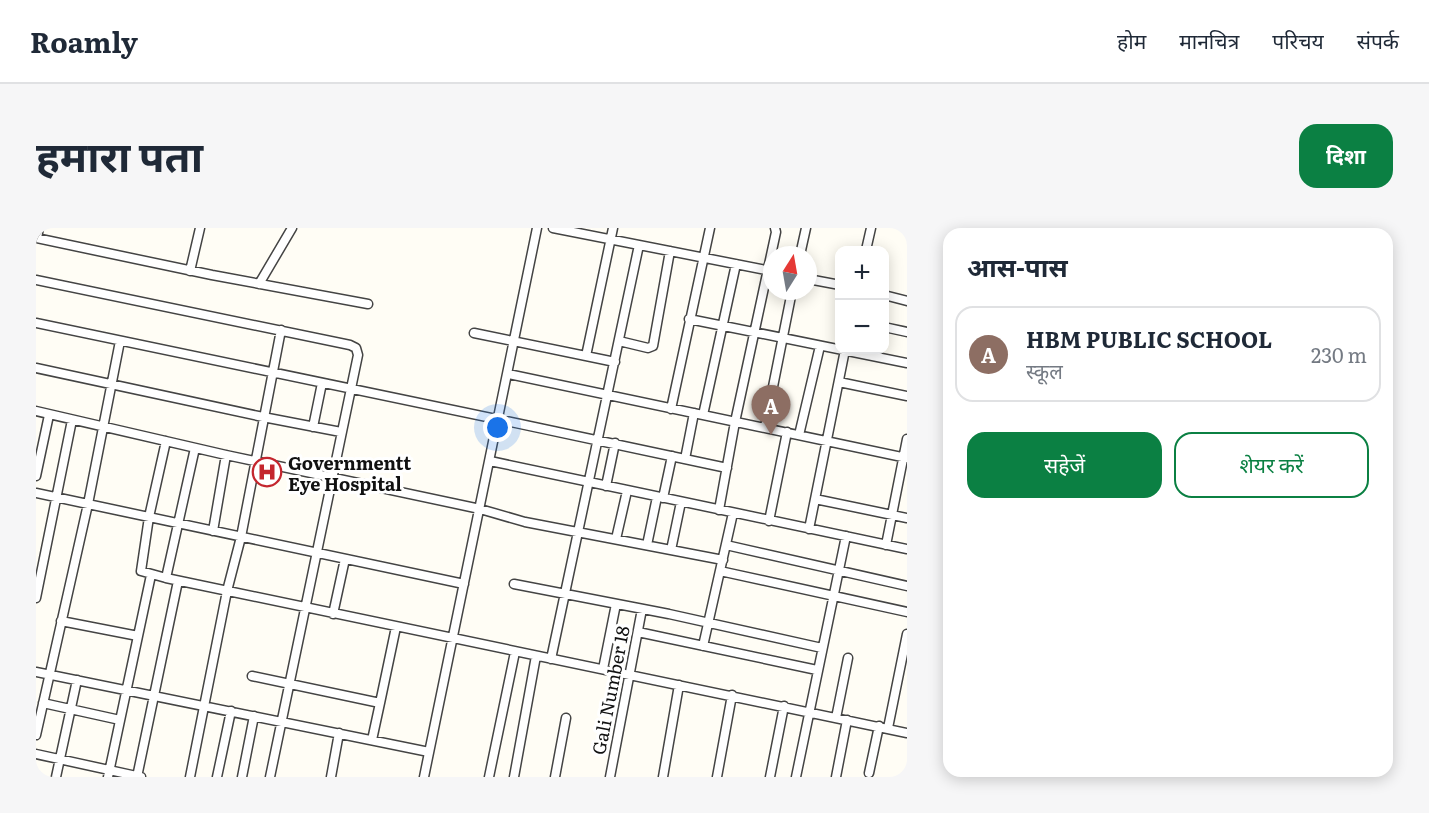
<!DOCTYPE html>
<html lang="hi">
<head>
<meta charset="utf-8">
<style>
	:root { --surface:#fff; --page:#f6f6f7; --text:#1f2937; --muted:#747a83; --line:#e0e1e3; --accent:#0b8043 }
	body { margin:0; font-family:Literata,"Noto Sans Devanagari",serif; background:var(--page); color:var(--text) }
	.controls { position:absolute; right:18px; top:18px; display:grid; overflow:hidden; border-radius:12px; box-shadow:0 3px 15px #0003 }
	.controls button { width:54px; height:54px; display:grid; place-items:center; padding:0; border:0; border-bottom:2px solid var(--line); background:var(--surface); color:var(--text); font:30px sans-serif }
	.compass { position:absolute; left:727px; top:18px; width:54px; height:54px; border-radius:50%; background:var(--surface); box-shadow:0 3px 15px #0003; rotate:11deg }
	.you { position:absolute; left:462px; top:200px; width:21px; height:21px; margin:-15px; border:4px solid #fff; border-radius:50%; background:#1a73e8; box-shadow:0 0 0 9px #1a73e833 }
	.badge { display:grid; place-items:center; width:39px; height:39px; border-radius:50%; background:var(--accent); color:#fff; font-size:20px; font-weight:700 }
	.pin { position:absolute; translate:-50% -50px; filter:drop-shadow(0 2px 3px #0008) }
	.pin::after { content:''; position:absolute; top:32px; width:21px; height:18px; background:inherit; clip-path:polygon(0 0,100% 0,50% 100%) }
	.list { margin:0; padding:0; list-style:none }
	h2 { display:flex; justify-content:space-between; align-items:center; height:78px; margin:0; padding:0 24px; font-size:26px }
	h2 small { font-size:20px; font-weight:400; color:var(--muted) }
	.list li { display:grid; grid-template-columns:39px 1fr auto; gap:18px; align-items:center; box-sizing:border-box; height:96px; margin:0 12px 12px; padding:0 12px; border:2px solid var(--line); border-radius:18px }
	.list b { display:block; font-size:22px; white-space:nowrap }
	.list p { margin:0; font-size:20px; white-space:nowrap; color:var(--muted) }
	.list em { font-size:20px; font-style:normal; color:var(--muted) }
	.actions { display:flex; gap:12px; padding:18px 24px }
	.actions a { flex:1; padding:14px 0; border:2px solid var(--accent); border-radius:18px; text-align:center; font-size:21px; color:var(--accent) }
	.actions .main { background:var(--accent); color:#fff }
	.map { position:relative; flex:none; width:871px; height:549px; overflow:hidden; border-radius:18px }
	header { display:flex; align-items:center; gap:36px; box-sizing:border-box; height:84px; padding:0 30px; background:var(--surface); border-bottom:2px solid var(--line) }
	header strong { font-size:28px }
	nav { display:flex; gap:33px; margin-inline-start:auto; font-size:21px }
	.intro { display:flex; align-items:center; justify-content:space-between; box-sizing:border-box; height:144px; padding:0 36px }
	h1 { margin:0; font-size:42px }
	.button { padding:15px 27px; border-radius:18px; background:var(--accent); color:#fff; font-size:21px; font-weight:700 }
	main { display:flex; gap:36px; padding:0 36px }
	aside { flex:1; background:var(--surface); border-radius:18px; box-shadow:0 3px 15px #0003 }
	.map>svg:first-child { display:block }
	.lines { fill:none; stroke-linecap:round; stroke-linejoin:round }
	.minor-casing { stroke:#444; stroke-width:11 }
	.minor { stroke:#fff; stroke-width:8 }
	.labels { text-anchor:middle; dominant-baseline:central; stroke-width:6; stroke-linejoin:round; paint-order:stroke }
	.poi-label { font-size:18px; font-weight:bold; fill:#111; stroke:#fff; text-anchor:start }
	.street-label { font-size:18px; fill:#111; stroke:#fff }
</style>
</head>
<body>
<header>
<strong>Roamly</strong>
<nav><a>होम</a><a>मानचित्र</a><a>परिचय</a><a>संपर्क</a></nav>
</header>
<div class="intro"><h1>हमारा पता</h1><a class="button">दिशा</a></div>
<main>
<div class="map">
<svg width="871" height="549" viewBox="0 0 871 549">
	<rect width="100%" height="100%" fill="#fffdf5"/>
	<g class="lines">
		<g class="minor-casing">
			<path id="minor" d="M 517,0 L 735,43
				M 0,10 L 176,47 L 332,76
				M 1,10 L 3,0
				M 830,22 L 835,0
				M 764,27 L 770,0
				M 154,43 L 164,0
				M 772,51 L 804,57
				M 0,52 L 314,117 L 320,120 L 322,127 L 234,549
				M 223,56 L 256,0
				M 848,67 L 871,73
				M 653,91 L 871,135
				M 0,95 C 230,144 461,190 691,240
				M 848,99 L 871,104
				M 438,105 L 579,134
				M 583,113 L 612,120 L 617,118 L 634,23
				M 550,128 L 577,0
				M 0,140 L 227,189 L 305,204
				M 472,146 L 871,230
				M 803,154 L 871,168
				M 635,181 L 674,0
				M 0,183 L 190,227 L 444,281 L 489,294 L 687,332
				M 667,187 L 700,36
				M 277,199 L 286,155
				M 729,199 L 756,63
				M 763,207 L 784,118
				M 130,213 L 113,289 L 105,343 L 130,350 L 871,505
				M 649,231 L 658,185
				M 454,233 L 871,321
				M 0,248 L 13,187
				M 570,258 L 579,215
				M 0,265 L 428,356
				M 627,270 L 636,228
				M 779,271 L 871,290
				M 683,282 L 699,194 L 740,4 L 739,0
				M 733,293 L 751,204
				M 773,301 L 809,122
				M 177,303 L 190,227
				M 580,311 L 591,263
				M 611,317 L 621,269
				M 690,317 L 871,358
				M 850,317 L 871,211
				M 635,322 L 645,274
				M 684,343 L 871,384
				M 130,350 L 159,220
				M 478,356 L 633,386 L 786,420
				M 0,370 L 36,192
				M 297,386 L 309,331
				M 25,393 L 102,408
				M 602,404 L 781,442
				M 667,418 L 697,285
				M 515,431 L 603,17
				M 567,441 L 580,376
				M 0,444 L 393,524
				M 216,448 L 344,475 L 360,399
				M 7,475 L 84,492
				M 800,490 L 812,430
				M 852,500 L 871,406
				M 0,507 L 52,276 L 84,113
				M 336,512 L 344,475
				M 0,526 L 105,549
				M 833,545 L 843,498
				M 20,549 L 41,452
				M 72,549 L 115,347
				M 101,549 L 142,353
				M 154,549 L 191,363 L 205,309 L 245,102
				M 181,549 L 195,483
				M 206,549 L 218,488
				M 295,549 L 303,505
				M 388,549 L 501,0
				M 453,549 L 479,424
				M 478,549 L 500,428
				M 519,549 L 530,490
				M 574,549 L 606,381
				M 627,549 L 643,457
				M 681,549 L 696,467
				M 734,549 L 748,478
				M 760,549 L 810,308
				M 800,549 L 811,492"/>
		</g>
		<use href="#minor" class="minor"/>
	</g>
	<defs>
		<g id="hospital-ring" transform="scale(1.5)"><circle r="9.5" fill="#fff" stroke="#c4262e" stroke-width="1.5"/><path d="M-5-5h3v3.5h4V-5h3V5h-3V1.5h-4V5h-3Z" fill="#c4262e"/></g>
	</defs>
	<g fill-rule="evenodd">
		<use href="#hospital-ring" x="231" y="244"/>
	</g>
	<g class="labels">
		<g class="poi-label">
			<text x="252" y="234">Governmentt<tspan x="252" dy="21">Eye Hospital</tspan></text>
		</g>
		<g class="street-label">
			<text transform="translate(574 462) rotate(-79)">Gali Number 18</text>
		</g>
	</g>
</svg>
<div class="controls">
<button>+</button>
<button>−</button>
</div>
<svg class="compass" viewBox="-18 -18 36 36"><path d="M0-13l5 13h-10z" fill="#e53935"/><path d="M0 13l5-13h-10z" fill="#747a83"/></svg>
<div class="you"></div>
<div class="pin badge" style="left:735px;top:207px;background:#8d6e63">A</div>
</div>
<aside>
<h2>आस-पास<small></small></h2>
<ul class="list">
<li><span class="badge" style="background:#8d6e63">A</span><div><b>HBM PUBLIC SCHOOL</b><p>स्कूल</p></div><em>230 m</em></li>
</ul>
<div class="actions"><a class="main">सहेजें</a><a>शेयर करें</a></div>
</aside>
</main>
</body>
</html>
